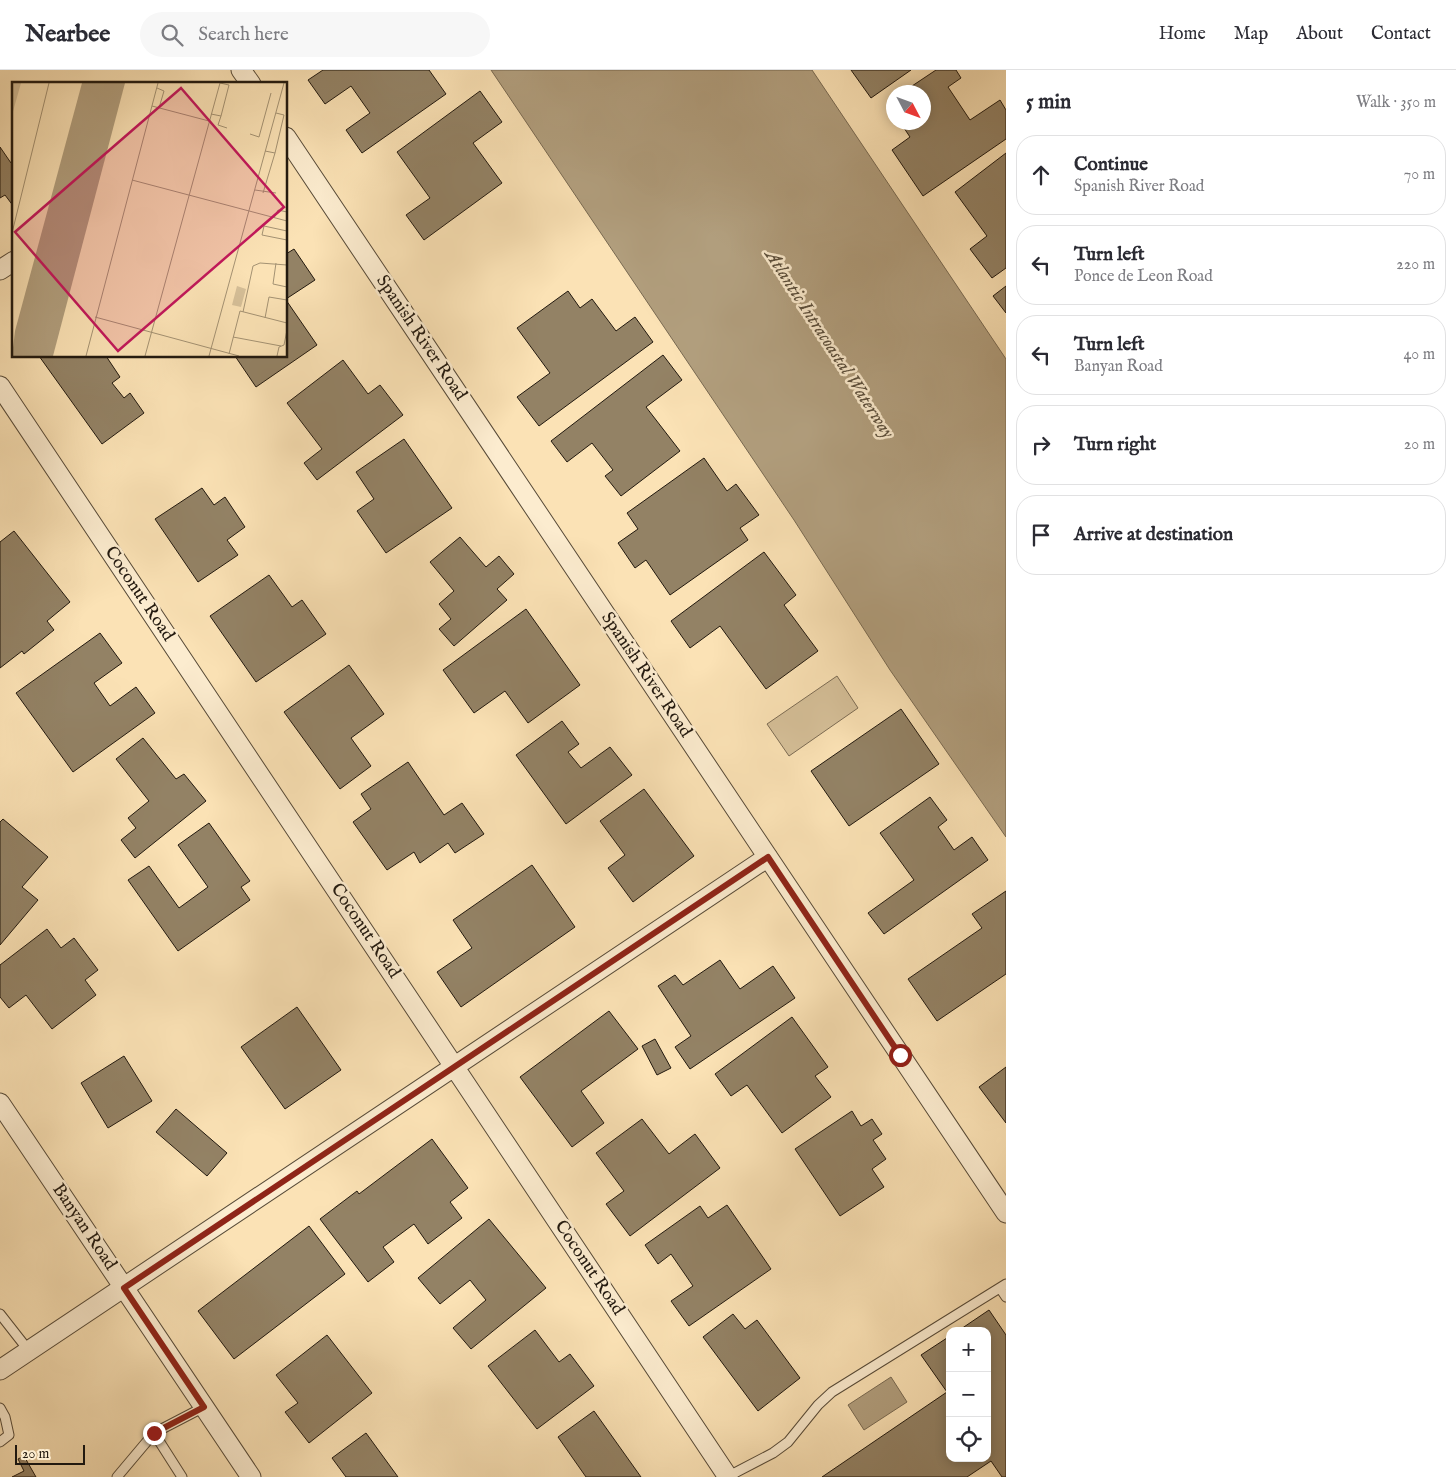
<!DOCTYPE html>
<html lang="en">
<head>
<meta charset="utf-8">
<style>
	:root { --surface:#fff; --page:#f7f7f7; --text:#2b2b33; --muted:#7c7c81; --line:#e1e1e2 }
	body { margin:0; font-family:"IM FELL English",serif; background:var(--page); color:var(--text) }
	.controls { position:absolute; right:15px; bottom:15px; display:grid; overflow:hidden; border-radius:10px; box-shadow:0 2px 12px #0003 }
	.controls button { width:45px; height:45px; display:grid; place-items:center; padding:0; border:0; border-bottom:1px solid var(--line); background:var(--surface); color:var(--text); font:25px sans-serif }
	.compass { position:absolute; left:886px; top:15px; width:45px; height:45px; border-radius:50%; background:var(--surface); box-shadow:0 2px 12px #0003; rotate:131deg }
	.scale { position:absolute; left:15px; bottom:12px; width:70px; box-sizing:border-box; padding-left:5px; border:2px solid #22190f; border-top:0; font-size:14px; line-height:18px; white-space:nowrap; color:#22190f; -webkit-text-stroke:4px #fceccf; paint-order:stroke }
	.stop { position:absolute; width:15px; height:15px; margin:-11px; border:4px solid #8f2418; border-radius:50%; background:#fff }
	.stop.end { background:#8f2418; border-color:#fff; box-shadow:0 1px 5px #0008 }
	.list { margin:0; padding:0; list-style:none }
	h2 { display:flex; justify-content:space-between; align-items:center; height:65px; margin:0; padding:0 20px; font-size:21px }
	h2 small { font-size:16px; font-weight:400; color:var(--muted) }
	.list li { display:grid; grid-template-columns:32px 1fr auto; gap:15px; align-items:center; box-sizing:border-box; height:80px; margin:0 10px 10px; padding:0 10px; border:1px solid var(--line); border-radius:20px }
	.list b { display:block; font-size:19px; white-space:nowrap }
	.list p { margin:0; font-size:16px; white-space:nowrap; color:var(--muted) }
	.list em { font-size:16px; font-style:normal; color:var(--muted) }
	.icon { flex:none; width:28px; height:28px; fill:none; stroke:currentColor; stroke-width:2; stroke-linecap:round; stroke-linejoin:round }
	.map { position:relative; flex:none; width:1006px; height:1407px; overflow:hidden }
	header { display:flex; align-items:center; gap:30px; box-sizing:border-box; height:70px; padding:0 25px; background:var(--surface); border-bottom:1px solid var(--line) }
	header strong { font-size:24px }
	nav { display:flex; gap:28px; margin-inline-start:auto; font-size:18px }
	.search { width:350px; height:45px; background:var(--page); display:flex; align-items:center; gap:12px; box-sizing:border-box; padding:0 18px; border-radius:28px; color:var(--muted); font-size:19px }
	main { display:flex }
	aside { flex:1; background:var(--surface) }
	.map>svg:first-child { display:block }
	.green { fill:#d6c099; stroke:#7c6c54 }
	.water { fill:#b19e7d; stroke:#786951 }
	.building { fill:#938265; stroke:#22190f }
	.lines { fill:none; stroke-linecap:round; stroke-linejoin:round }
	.lane-casing { stroke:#584b38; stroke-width:11 }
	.street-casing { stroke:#584b38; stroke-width:21 }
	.lane { stroke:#fceccf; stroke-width:9 }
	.street { stroke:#fceccf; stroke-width:19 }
	.route { stroke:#8f2418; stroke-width:6 }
	.labels { text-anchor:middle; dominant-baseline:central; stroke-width:5; stroke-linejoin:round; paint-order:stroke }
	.street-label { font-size:18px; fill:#22190f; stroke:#fceccf }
	.water-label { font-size:19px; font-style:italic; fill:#5b4e3b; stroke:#fceccf }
	.inset-road { fill:none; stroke:#a49273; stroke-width:1 }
	.view { fill:#c2185b; fill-opacity:0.15; stroke:#c2185b; stroke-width:2.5 }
	.inset-edge { fill:none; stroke:#22190f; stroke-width:2.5 }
</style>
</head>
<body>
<header>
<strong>Nearbee</strong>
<div class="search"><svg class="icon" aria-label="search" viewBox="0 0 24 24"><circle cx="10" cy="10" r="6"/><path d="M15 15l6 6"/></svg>Search here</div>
<nav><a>Home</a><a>Map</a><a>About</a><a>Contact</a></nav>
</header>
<main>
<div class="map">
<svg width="1006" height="1407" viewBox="0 0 1006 1407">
	<rect width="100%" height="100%" fill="#fbe2b5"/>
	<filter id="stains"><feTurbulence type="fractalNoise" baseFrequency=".004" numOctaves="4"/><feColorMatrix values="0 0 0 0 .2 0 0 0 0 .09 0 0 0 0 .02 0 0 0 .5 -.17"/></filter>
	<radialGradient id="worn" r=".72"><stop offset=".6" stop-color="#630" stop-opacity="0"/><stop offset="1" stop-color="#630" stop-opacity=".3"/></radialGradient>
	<path class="green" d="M 837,606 L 858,638 L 789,686 L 767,654 Z"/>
	<path class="water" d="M 491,0 L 812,0 L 1006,289 L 1006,767 L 890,600 L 794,450 Z
		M 891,1307 L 907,1332 L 864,1360 L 848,1335 Z"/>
	<path class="building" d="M 323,0 L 429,0 L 446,24 L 362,83 L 346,60 L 370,43 L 351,16 L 325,34 L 308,10 Z
		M 851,0 L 911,0 L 871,28 Z
		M 936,0 L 956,0 L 961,8 L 948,17 L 970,50 L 1000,30 L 1006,40 L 1006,69 L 923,126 L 892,80 L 910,67 L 900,52 L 924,52 L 924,22 L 903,22 Z
		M 480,21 L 502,52 L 473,73 L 502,113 L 424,170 L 406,145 L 430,128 L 397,82 Z
		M 0,77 L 11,93 L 14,91 L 14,137 L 5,125 L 0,128 Z
		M 1006,83 L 1006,198 L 992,208 L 970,179 L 987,166 L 955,122 Z
		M 294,179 L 315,210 L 286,229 L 286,184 Z
		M 1006,216 L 1006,243 L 993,226 Z
		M 568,221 L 580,238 L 592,229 L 616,261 L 635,247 L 653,272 L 539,356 L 517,327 L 550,303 L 517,258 Z
		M 286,230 L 317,275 L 256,317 L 235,286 L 286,286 Z
		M 663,285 L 682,310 L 646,337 L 680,381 L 621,426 L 605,406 L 613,400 L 592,373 L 567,392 L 551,371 Z
		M 39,286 L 106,286 L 120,307 L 112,313 L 124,328 L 130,323 L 144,343 L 102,374 Z
		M 343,290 L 368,324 L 380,315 L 403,345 L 317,410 L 304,393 L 322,379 L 287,333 Z
		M 404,369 L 452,438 L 386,483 L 357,441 L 374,429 L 356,402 Z
		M 704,388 L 727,421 L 736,414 L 759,445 L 740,458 L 748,470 L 670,525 L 646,490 L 635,498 L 618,473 L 638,459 L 627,443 Z
		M 202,418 L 214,435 L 225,427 L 245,457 L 227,470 L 238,485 L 198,512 L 155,449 Z
		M 14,461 L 70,532 L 47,551 L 54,560 L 24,584 L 22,581 L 0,598 L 0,472 Z
		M 460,467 L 486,497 L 499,486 L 514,504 L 497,519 L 507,530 L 454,576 L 439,559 L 451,549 L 439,534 L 454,521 L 430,492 Z
		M 764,482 L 796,525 L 784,535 L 818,581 L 766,619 L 720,556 L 690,578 L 671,551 Z
		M 269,505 L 292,537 L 302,530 L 326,564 L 256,612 L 210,546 Z
		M 526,539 L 580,615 L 528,653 L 505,621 L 474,643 L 443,600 Z
		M 100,563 L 122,593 L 94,613 L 110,636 L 136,617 L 155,643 L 73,702 L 16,623 Z
		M 349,595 L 384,644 L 351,668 L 371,696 L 340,719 L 284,642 Z
		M 901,639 L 939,694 L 849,756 L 811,701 Z
		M 562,651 L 579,674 L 568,682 L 581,698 L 610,677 L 632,705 L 566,754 L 516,685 Z
		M 143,668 L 176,709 L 184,704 L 206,731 L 135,788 L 121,770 L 136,758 L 128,748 L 149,731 L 116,689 Z
		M 408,692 L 444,745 L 462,733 L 484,764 L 455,783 L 448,773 L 420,793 L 414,782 L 387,800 L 353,752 L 371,739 L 361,724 Z
		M 644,719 L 694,786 L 633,832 L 608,798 L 625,785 L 600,751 Z
		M 930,727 L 947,750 L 938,757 L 954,780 L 972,767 L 988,790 L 884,864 L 868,843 L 914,810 L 880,763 Z
		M 3,749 L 48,787 L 22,817 L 38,830 L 0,875 L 0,752 Z
		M 209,753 L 250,811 L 241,817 L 250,830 L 178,881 L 128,810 L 149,796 L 179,838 L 208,817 L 178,775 Z
		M 532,795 L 575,857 L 461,937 L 437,902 L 472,878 L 453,850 Z
		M 1006,821 L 1006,904 L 937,951 L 908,909 L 982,858 L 972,844 Z
		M 47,859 L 61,878 L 74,868 L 98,900 L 85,910 L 96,925 L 52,959 L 26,925 L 9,938 L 0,927 L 0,895 Z
		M 720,890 L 740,919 L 773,896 L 795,928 L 690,999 L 675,977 L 691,966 L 658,916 L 675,905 L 683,915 Z
		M 297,937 L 341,1000 L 285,1039 L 241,977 Z
		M 609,941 L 638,979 L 581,1021 L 604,1053 L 572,1077 L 520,1007 Z
		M 792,947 L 828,997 L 815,1006 L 831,1027 L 782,1063 L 747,1015 L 731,1026 L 715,1004 Z
		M 655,969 L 671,998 L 657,1005 L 642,976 Z
		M 124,986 L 152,1031 L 108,1058 L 81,1013 Z
		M 1006,997 L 1006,1053 L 979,1017 Z
		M 176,1039 L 227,1083 L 207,1106 L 156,1062 Z
		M 852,1041 L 861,1056 L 872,1049 L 882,1064 L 873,1070 L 886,1089 L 872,1099 L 884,1117 L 840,1146 L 795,1079 Z
		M 642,1049 L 669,1084 L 695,1064 L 720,1098 L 630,1166 L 606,1134 L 624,1121 L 596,1083 Z
		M 432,1069 L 468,1118 L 450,1132 L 462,1148 L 428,1174 L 414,1154 L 383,1177 L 394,1192 L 368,1212 L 320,1149 L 357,1121 L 359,1124 Z
		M 727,1135 L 771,1199 L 689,1256 L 671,1231 L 693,1216 L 671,1184 L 658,1194 L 645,1175 L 700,1136 L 708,1148 Z
		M 489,1149 L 546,1218 L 471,1279 L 453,1258 L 486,1230 L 470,1210 L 440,1234 L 418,1208 Z
		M 309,1156 L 345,1204 L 234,1289 L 198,1241 Z
		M 989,1240 L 1006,1265 L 1006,1407 L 1002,1407 L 991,1391 L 967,1407 L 822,1407 L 947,1322 L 921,1285 L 950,1266 L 950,1388 L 987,1388 L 987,1261 L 958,1261 Z
		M 733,1244 L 745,1259 L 757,1250 L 800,1308 L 758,1341 L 703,1267 Z
		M 535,1260 L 559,1292 L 570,1284 L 594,1316 L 537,1359 L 488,1296 Z
		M 327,1265 L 372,1323 L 309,1373 L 285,1342 L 298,1333 L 276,1305 Z
		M 594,1341 L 641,1407 L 586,1407 L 558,1367 Z
		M 366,1363 L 398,1407 L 346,1407 L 332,1388 Z
		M 24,1386 L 36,1407 L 12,1407 L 24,1401 L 18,1389 Z"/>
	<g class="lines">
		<g class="lane-casing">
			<path id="lane" d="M 1000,1218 L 1006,1227
				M 0,1244 L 29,1281
				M 0,1338 L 5,1347 L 9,1365 L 0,1372
				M 154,1363 L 182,1407
				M 117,1407 L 154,1363 L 204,1337
				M 727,1407 L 773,1383 L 788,1372 L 818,1335 L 832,1322 L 1006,1214"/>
		</g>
		<g class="street-casing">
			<path id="street" d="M 241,0 L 251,14
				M 286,67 L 1006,1143
				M 0,200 L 14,191
				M 0,316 L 728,1407
				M 0,1033 L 251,1407
				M 0,1300 L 768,787"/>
		</g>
		<use href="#lane" class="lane"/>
		<use href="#street" class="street"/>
	</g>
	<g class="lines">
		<path class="route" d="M 154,1363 L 204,1337 L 124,1218 L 768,787 L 900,985"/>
	</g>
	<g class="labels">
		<g class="street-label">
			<text transform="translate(421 268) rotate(56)">Spanish River Road</text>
			<text transform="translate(139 524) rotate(56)">Coconut Road</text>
			<text transform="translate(646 605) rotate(56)">Spanish River Road</text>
			<text transform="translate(365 861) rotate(56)">Coconut Road</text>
			<text transform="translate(84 1157) rotate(56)">Banyan Road</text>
			<text transform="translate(589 1198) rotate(56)">Coconut Road</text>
		</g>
		<g class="water-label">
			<text transform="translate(829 274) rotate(57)">Atlantic Intracoastal Waterway</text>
		</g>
	</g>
	<g transform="translate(12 12)">
		<rect width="275" height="275" fill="#fbe2b5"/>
		<path d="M 0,1 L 9,1 L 0,33 ZM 225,204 L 234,207 L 229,225 L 220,223 Z" fill="#d6c099"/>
		<path d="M 70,1 L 113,1 L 41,274 L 0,274 L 3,249 Z" fill="#b19e7d"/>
		<path class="inset-road" d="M 145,6 L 152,9 L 147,26M 140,24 L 197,39M 199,32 L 209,34 L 217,3 L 208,1M 209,34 L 206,43 L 215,46M 238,52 L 247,55 L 259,11M 263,71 L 272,33 L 264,31M 120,98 L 275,139M 243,108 L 264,111M 251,111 L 263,71 L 253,69M 262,136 L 266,128 L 275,130M 275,149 L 252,144 L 250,153 L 275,158M 0,151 L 37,1M 264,181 L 261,202 L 275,205M 231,230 L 241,184 L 248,181 L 275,183M 83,235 L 227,274M 253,236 L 257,215 L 275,218M 221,255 L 269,264M 217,272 L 228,229 L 275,241M 74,274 L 146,1M 133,274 L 208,1M 197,274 L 272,1M 265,274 L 267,265 L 272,263 L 275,248"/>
		<path class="view" d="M 169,6 L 272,125 L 106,269 L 3,150 Z"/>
		<rect width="275" height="275" class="inset-edge"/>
	</g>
	<rect width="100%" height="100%" filter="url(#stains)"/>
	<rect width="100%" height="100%" fill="url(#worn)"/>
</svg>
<div class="controls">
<button>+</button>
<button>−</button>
<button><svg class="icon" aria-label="locate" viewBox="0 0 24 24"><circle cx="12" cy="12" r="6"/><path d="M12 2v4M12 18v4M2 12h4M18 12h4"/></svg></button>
</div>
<svg class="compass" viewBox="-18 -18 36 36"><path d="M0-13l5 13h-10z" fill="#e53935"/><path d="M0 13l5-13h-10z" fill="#7c7c81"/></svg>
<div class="scale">20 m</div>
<div class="stop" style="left:900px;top:985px"></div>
<div class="stop end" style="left:154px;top:1363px"></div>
</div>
<aside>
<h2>5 min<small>Walk · 350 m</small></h2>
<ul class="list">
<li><svg class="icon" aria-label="ahead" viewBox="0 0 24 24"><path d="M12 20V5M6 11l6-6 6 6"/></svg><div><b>Continue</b><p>Spanish River Road</p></div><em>70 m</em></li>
<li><svg class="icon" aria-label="left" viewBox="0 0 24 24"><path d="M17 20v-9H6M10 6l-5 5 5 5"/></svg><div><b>Turn left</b><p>Ponce de Leon Road</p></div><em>220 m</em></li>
<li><svg class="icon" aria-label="left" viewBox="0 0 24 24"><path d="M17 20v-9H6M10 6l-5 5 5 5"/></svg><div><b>Turn left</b><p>Banyan Road</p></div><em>40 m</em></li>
<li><svg class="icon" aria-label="right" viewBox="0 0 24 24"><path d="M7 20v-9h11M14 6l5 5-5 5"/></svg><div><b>Turn right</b></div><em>20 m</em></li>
<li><svg class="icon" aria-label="arrive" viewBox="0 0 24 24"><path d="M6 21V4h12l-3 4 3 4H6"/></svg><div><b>Arrive at destination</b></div></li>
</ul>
</aside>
</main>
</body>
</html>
